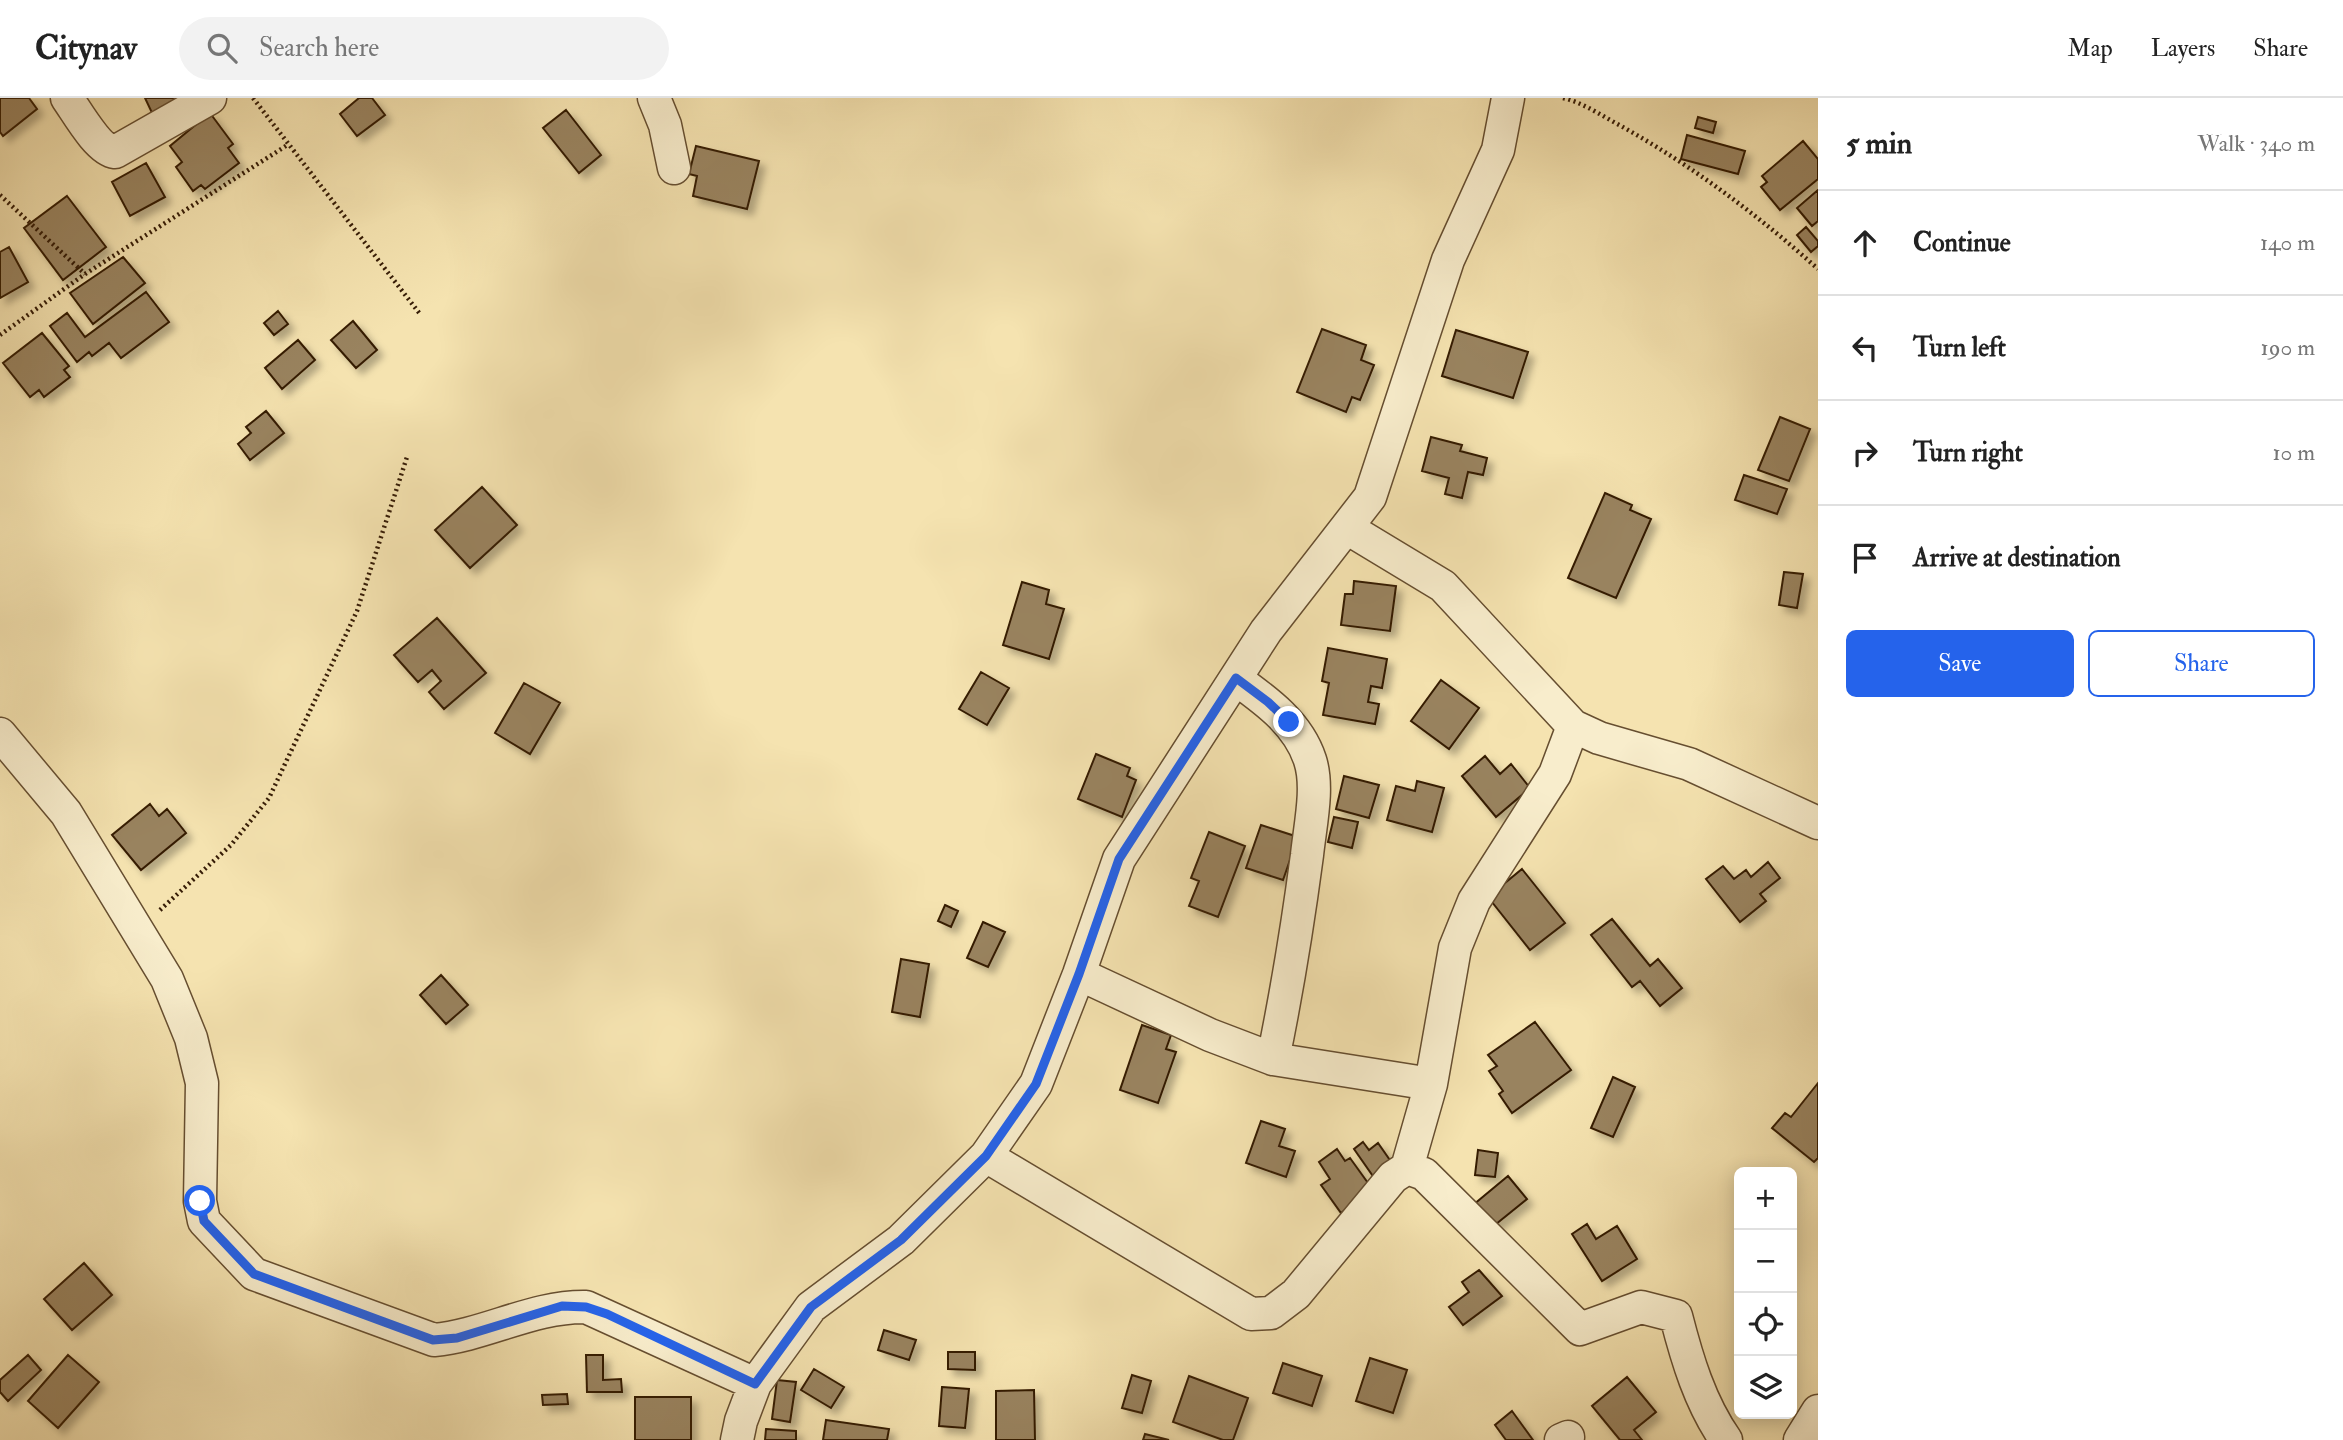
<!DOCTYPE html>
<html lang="en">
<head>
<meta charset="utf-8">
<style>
	:root { --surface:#fff; --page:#f2f2f2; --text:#222; --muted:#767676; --line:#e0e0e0; --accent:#2563eb }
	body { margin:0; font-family:"IM FELL Double Pica",serif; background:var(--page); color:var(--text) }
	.controls { position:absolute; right:21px; bottom:21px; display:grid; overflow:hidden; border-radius:10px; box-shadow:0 4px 18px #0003 }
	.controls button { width:63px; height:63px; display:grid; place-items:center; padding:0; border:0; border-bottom:2px solid var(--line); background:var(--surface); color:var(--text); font:35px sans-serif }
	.stop { position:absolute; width:21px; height:21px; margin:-16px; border:5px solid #2563eb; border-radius:50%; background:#fff }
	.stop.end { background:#2563eb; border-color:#fff; box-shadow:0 2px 7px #0008 }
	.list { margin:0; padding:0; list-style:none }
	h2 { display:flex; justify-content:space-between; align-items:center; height:91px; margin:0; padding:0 28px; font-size:30px }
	h2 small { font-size:23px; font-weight:400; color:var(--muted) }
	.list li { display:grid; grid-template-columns:46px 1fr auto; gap:21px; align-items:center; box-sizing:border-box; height:105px; padding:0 28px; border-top:2px solid var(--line) }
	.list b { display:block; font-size:26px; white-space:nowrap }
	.list em { font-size:23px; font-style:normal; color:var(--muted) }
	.actions { display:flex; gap:14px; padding:21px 28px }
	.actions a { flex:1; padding:16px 0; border:2px solid var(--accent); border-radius:10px; text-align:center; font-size:24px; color:var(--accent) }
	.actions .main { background:var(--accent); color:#fff }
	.icon { flex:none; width:38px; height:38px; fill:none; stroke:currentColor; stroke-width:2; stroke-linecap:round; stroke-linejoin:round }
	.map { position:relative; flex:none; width:1818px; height:1342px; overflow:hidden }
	header { display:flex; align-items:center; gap:42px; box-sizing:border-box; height:98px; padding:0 35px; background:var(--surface); border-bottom:2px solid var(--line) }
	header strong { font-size:33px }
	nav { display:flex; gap:38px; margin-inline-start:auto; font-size:24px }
	.search { width:490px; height:63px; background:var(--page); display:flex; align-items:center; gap:18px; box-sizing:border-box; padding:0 24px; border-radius:38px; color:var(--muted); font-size:26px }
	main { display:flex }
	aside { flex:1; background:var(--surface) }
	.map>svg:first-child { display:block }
	.building { fill:#99835e; stroke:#361c06; stroke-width:2; filter:url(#shadow) }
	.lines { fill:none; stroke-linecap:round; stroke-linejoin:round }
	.street-casing { stroke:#664e30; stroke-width:35 }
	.path { stroke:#361c06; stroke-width:4.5; stroke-dasharray:2 3.5; stroke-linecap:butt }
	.street { stroke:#f8edcc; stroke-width:32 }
	.route { stroke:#2563eb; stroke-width:9 }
</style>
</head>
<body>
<header>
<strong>Citynav</strong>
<div class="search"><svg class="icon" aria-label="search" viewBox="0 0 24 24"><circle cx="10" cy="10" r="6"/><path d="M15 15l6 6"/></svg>Search here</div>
<nav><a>Map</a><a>Layers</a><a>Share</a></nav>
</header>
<main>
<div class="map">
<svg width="1818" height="1342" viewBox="0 0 1818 1342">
	<defs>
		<filter id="shadow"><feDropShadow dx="6" dy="6" stdDeviation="3.5" flood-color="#0004"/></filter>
	</defs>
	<rect width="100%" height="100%" fill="#f5e3b0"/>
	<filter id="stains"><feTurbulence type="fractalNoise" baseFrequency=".00286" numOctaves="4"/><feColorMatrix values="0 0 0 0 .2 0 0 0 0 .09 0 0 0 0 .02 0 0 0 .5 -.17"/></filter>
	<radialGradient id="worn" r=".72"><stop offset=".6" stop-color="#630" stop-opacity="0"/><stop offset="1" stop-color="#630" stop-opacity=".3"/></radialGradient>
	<path class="building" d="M 0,0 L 29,0 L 37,11 L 3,38 L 0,34 Z
		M 145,0 L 188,0 L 153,17 Z
		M 359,0 L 372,0 L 385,17 L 357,38 L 340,16 Z
		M 566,12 L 601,57 L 579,75 L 543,30 Z
		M 210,15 L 233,46 L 228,50 L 239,65 L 205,91 L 201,87 L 193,93 L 176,69 L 182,64 L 170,48 Z
		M 1698,19 L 1716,24 L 1713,35 L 1695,30 Z
		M 1687,37 L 1745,53 L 1738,76 L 1681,61 Z
		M 1803,43 L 1818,61 L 1818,81 L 1780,112 L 1761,89 L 1767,84 L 1762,78 Z
		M 696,48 L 759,63 L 747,111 L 693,98 L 697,78 L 689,76 Z
		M 146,65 L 165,99 L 130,118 L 112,84 Z
		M 1818,92 L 1818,123 L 1812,128 L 1797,110 Z
		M 67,98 L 106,149 L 63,182 L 24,130 Z
		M 1806,129 L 1818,143 L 1818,148 L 1811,154 L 1797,137 Z
		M 9,149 L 28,184 L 0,200 L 0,154 Z
		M 123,159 L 145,185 L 93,226 L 70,195 Z
		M 146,194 L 169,224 L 121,260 L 109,245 L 92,258 L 89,254 L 77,264 L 50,228 L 67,215 L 85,239 Z
		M 278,213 L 288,226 L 274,237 L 264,225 Z
		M 353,223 L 377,252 L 356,270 L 331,242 Z
		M 1322,231 L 1366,247 L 1361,262 L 1374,267 L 1360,302 L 1352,299 L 1346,314 L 1297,294 Z
		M 1456,232 L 1528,254 L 1513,300 L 1442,278 Z
		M 42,235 L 69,268 L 64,272 L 70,279 L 44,299 L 39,292 L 30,299 L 3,265 Z
		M 298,242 L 315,262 L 282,291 L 265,270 Z
		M 266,313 L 284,335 L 250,362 L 238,346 L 251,335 L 246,329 Z
		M 1780,319 L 1810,331 L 1789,383 L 1758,372 Z
		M 1431,339 L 1462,347 L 1460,353 L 1487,360 L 1483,377 L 1468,374 L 1462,400 L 1445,396 L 1449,380 L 1422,373 Z
		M 1744,377 L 1787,391 L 1777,416 L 1735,402 Z
		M 482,389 L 517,427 L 470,470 L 435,432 Z
		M 1605,395 L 1632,407 L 1630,412 L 1651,421 L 1616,500 L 1568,480 Z
		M 1784,474 L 1803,476 L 1797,510 L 1779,507 Z
		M 1354,483 L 1396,488 L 1390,533 L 1341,527 L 1345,496 L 1353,496 Z
		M 1022,484 L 1049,492 L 1046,506 L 1064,511 L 1049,561 L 1003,547 Z
		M 437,520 L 486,575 L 444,611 L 429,594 L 441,583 L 432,572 L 418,584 L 394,557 Z
		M 1328,550 L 1387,561 L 1382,590 L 1371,588 L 1368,604 L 1379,606 L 1375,626 L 1323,617 L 1329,585 L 1322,583 Z
		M 981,574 L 1009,590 L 987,627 L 959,611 Z
		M 1441,582 L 1479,610 L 1449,651 L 1411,623 Z
		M 524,585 L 560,605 L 530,656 L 495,635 Z
		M 1096,656 L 1130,670 L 1127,678 L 1136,682 L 1122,719 L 1078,701 Z
		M 1485,658 L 1500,676 L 1511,666 L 1530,690 L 1496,719 L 1462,678 Z
		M 1344,678 L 1379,687 L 1369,720 L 1336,711 Z
		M 1417,683 L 1444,690 L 1432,734 L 1387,722 L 1396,688 L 1415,693 Z
		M 150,706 L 159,718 L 167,711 L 186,735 L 141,772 L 112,737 Z
		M 1334,719 L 1358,724 L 1352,750 L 1328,744 Z
		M 1261,727 L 1298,739 L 1283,782 L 1246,770 Z
		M 1209,734 L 1245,748 L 1218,819 L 1189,808 L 1199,783 L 1191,780 Z
		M 1768,764 L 1780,780 L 1760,796 L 1766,803 L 1740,824 L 1706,781 L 1723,768 L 1734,781 L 1746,772 L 1751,779 Z
		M 1522,771 L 1565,825 L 1530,852 L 1488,799 Z
		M 945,807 L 958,813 L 951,829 L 938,823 Z
		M 1612,821 L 1650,868 L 1658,861 L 1682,890 L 1660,908 L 1640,883 L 1632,889 L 1591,837 Z
		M 983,824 L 1005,834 L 988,869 L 967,860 Z
		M 901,861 L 929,866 L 920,919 L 892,914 Z
		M 441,877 L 468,907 L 446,926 L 420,897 Z
		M 1535,924 L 1571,972 L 1512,1015 L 1499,996 L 1503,993 L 1489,973 L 1497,968 L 1488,957 Z
		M 1142,927 L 1171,937 L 1166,951 L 1176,954 L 1158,1005 L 1120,992 Z
		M 1613,979 L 1635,989 L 1613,1039 L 1591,1030 Z
		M 1818,985 L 1818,1060 L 1814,1064 L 1772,1030 L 1785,1015 L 1791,1019 Z
		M 1261,1023 L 1285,1031 L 1279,1048 L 1295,1053 L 1286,1079 L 1246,1065 Z
		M 1363,1044 L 1369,1052 L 1378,1045 L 1394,1068 L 1375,1081 L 1354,1051 Z
		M 1337,1051 L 1345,1063 L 1350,1060 L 1373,1092 L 1341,1115 L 1321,1087 L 1330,1081 L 1319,1064 Z
		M 1478,1052 L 1498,1055 L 1495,1079 L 1475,1077 Z
		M 1508,1078 L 1527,1101 L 1485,1135 L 1473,1107 Z
		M 1587,1126 L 1596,1141 L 1617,1128 L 1637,1161 L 1602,1183 L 1572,1136 Z
		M 84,1165 L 112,1197 L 72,1232 L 44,1201 Z
		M 1479,1172 L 1502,1198 L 1463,1227 L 1449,1209 L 1469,1194 L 1462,1184 Z
		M 884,1232 L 916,1242 L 909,1262 L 878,1252 Z
		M 948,1254 L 975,1254 L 975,1272 L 948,1271 Z
		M 28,1257 L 41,1272 L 8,1303 L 0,1294 L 0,1282 Z
		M 68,1257 L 99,1284 L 58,1330 L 28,1303 Z
		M 586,1257 L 603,1257 L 603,1282 L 621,1281 L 622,1294 L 587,1294 Z
		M 1370,1260 L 1407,1272 L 1393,1315 L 1356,1303 Z
		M 1283,1265 L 1322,1278 L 1312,1308 L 1273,1295 Z
		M 814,1271 L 844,1289 L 831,1310 L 801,1292 Z
		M 1132,1277 L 1151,1283 L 1142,1315 L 1122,1310 Z
		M 1189,1278 L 1248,1300 L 1233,1342 L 1223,1342 L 1173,1324 Z
		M 1627,1279 L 1656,1314 L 1634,1332 L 1642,1342 L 1620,1342 L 1592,1308 Z
		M 777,1282 L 796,1284 L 790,1324 L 772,1321 Z
		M 942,1289 L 969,1291 L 965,1330 L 939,1328 Z
		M 1034,1292 L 1035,1342 L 996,1342 L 996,1293 Z
		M 567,1296 L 568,1306 L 543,1307 L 542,1297 Z
		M 635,1299 L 691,1299 L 691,1342 L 635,1342 Z
		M 1512,1313 L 1533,1342 L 1506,1342 L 1495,1327 Z
		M 826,1322 L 889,1331 L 887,1342 L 823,1342 Z
		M 766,1331 L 796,1333 L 796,1342 L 765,1342 Z
		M 1145,1336 L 1169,1342 L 1143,1342 Z"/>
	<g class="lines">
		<g class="street-casing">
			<path id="street" d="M 67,0 C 77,14 98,52 115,54 L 210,0
				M 654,0 L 665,27 L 674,70
				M 1347,430 L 1443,488 L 1573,628 L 1599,640 L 1689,666 L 1818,725
				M 1236,581 C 1265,602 1298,625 1310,662 C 1319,689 1310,728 1307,757 C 1298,825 1287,893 1273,961
				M 0,636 L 66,715 L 167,881 L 191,940 L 202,985 L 200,1103 L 204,1123 L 254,1176 L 434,1242 C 486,1237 533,1208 586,1209 L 755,1286
				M 1079,876 L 1210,937 L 1273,961 L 1431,986
				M 986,1058 L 1251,1216 L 1271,1215 L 1296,1196 L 1393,1079 L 1407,1070 L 1424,1076 L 1580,1231 L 1641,1209 L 1676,1218 C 1687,1261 1700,1305 1726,1342
				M 1407,1070 L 1431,986 L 1455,850 L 1474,803 L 1555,676 L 1573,628
				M 737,1342 L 741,1323 L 755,1286 L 811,1209 L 901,1142 L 986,1058 L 1036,986 L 1079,876 L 1119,761 L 1266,533 L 1370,399 L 1448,162 L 1498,52 L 1508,0
				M 1561,1342 L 1568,1339
				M 1800,1342 L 1818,1313"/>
		</g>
		<path class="path" d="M 253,0 L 420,216
			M 1563,0 C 1584,5 1602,18 1621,28 C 1691,67 1758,117 1818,171
			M 0,97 L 85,176
			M 0,237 L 85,176 L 289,46
			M 160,812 L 231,747 L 269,700 L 357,513 L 407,359"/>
		<use href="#street" class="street"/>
	</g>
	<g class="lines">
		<path class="route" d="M 200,1103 L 204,1123 L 254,1176 L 433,1242 L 457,1240 L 562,1208 L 586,1209 L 607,1216 L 755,1286 L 811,1209 L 901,1142 L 986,1058 L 1036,986 L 1079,876 L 1119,761 L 1236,580 L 1268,604 L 1289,624"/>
	</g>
	<rect width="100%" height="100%" filter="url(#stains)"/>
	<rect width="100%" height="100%" fill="url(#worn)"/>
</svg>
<div class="controls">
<button>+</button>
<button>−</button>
<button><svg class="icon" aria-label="locate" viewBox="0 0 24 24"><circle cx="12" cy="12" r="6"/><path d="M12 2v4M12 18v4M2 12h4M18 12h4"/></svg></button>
<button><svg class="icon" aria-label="layers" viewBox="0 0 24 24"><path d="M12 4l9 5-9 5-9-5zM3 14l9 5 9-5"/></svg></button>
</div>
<div class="stop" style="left:200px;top:1103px"></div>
<div class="stop end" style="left:1289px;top:624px"></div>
</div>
<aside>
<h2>5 min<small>Walk · 340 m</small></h2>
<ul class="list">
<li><svg class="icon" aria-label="ahead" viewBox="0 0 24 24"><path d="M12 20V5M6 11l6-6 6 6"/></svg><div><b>Continue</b></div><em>140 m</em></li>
<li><svg class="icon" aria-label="left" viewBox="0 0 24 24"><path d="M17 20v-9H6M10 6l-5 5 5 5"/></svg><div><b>Turn left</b></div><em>190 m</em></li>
<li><svg class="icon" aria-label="right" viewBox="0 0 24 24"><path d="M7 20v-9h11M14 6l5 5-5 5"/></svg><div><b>Turn right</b></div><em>10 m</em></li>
<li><svg class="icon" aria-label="arrive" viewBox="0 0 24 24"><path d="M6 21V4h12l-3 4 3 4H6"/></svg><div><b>Arrive at destination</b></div></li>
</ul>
<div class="actions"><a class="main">Save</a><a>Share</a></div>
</aside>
</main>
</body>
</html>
